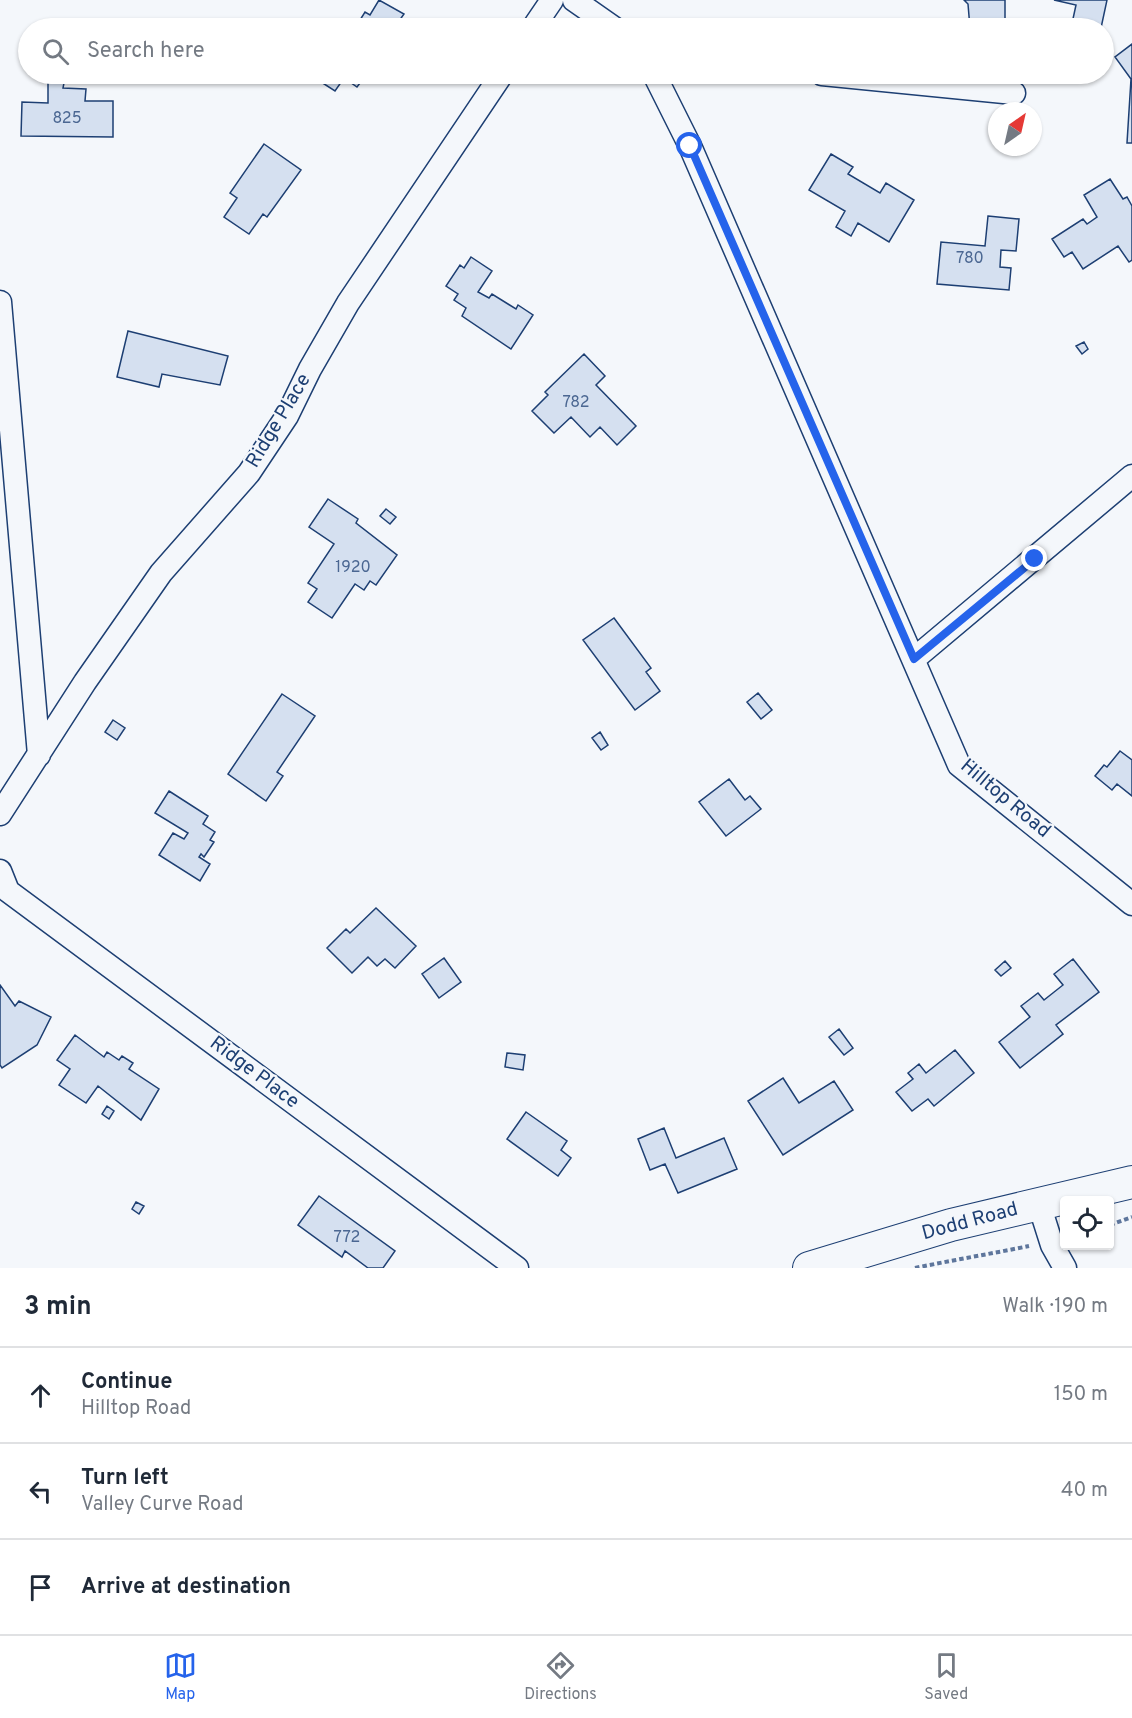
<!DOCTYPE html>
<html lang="en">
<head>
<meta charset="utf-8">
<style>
	:root { --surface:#fff; --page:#f6f6f7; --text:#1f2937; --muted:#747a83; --line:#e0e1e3; --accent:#2563eb }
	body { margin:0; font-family:Overpass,sans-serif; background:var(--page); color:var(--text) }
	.controls { position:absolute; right:18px; bottom:18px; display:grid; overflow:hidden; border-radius:6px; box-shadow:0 2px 4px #0004 }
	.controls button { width:54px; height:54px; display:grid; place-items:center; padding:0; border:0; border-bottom:2px solid var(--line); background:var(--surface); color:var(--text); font:30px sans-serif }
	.compass { position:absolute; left:988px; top:102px; width:54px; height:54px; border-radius:50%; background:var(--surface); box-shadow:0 2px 4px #0004; rotate:34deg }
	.stop { position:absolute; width:18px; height:18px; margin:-14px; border:4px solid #2563eb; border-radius:50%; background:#fff }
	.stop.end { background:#2563eb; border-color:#fff; box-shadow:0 2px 6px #0008 }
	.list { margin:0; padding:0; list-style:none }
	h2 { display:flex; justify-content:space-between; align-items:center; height:78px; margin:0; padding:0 24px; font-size:26px }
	h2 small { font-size:20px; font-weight:400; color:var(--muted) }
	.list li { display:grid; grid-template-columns:39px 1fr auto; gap:18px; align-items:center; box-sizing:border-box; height:96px; padding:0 24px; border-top:2px solid var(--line) }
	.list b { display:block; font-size:22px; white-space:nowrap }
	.list p { margin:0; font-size:20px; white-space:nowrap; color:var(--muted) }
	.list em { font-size:20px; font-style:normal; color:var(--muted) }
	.icon { flex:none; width:33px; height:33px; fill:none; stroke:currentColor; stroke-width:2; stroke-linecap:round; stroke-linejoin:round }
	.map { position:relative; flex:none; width:1132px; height:1268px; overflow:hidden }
	.search { position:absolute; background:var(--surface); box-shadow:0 2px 4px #0004; left:18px; right:18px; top:18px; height:66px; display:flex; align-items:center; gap:15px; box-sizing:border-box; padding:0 21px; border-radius:33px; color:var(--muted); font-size:22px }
	.sheet { height:366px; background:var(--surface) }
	nav { display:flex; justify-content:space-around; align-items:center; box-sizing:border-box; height:84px; border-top:2px solid var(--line); background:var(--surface); font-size:16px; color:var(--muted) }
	nav a { display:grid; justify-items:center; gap:3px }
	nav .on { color:var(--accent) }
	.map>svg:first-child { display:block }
	.building { fill:#d5e0f0; stroke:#1d3f73; stroke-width:1.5 }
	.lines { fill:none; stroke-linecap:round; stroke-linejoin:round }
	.minor-casing { stroke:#1d3f73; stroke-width:25 }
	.secondary-casing { stroke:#1d3f73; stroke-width:34 }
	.path { stroke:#5e769c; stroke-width:4; stroke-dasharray:4.5 3; stroke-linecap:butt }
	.minor { stroke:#f4f7fb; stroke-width:22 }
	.secondary { stroke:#f4f7fb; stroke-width:32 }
	.route { stroke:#2563eb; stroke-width:8 }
	.labels { text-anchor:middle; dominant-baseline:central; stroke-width:4.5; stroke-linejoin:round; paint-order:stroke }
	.number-label { font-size:16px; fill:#4b6792 }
	.street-label { font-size:20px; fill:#1d3f73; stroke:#f4f7fb }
</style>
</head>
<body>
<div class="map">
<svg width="1132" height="1268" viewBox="0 0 1132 1268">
	<rect width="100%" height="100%" fill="#f4f7fb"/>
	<path class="building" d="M 379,0 L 404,14 L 394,28 L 355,28 L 365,12 L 370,15 Z
		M 964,0 L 1005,0 L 1005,28 L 970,28 L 968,4 Z
		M 1054,0 L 1107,0 L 1101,28 L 1071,28 L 1076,5 Z
		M 1132,44 L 1132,143 L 1127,143 L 1131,79 L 1115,57 Z
		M 326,74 L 367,74 L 357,87 L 344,78 L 335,91 L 321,82 Z
		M 48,82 L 64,83 L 63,88 L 86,89 L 85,101 L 113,101 L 113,137 L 21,136 L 22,102 L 48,103 Z
		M 264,144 L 301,170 L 267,217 L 263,214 L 249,234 L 224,217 L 237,198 L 230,193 Z
		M 831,154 L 853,167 L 848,174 L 880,193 L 886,183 L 914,200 L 889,242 L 858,223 L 851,236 L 836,227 L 845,211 L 809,190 Z
		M 1110,179 L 1123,199 L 1127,197 L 1132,206 L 1132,260 L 1129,262 L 1118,246 L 1083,269 L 1072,252 L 1064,257 L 1052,239 L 1083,219 L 1087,224 L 1097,217 L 1084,195 Z
		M 988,216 L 1019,219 L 1016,251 L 1001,250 L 1000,267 L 1011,268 L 1009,290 L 937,284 L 941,242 L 985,246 Z
		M 471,257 L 492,271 L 478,292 L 489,298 L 492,294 L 516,309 L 518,305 L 533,315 L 511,349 L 462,316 L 466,308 L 454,300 L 458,294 L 446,286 L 460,265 L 464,268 Z
		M 128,331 L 228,356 L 220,385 L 162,374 L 159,387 L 117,377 Z
		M 1084,342 L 1088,349 L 1082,354 L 1076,346 Z
		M 584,354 L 605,376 L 596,385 L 636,426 L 617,445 L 600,427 L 590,437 L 571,417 L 554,433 L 532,411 L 548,395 L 545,392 Z
		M 328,499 L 358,519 L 356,523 L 397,555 L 376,585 L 370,581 L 364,590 L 355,584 L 332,618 L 308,602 L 317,589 L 308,583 L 334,544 L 309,527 Z
		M 386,509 L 396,517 L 390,524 L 380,516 Z
		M 614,618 L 651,668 L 646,672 L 660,691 L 635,710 L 583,640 Z
		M 758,693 L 772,710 L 761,719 L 747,702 Z
		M 282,694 L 315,716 L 277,772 L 283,776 L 266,801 L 228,774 Z
		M 113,720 L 125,728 L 117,740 L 105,732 Z
		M 600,732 L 608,745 L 601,750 L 592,738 Z
		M 1120,751 L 1132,760 L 1132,796 L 1117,784 L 1112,790 L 1095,776 L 1104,765 L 1107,767 Z
		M 729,779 L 745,800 L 750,796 L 761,809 L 726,836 L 699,802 Z
		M 169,791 L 208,816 L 203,824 L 215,832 L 210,840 L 214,842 L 204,857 L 201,854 L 199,857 L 210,864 L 200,881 L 159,855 L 173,833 L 184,839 L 188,833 L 155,813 Z
		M 376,908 L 416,946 L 395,968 L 385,959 L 377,966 L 368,957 L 352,973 L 327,948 L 346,929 L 350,933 Z
		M 444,958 L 461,982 L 439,998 L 422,974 Z
		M 1073,959 L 1099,992 L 1056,1025 L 1063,1034 L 1020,1068 L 999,1042 L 1030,1017 L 1021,1006 L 1038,993 L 1044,1000 L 1063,985 L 1054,974 Z
		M 1005,961 L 1011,968 L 1001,976 L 995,970 Z
		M 0,985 L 15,1006 L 19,1001 L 51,1017 L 37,1045 L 2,1068 L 0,1065 Z
		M 839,1029 L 853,1048 L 844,1055 L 829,1037 Z
		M 75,1035 L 104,1057 L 107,1052 L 119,1060 L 122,1056 L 133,1063 L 129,1069 L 159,1089 L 141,1120 L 98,1086 L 86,1103 L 59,1085 L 70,1069 L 57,1060 Z
		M 955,1050 L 974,1073 L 934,1106 L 928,1099 L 912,1111 L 896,1092 L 913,1079 L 908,1073 L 919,1064 L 926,1073 Z
		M 507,1053 L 525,1055 L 523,1070 L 505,1067 Z
		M 783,1078 L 799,1103 L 834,1081 L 853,1110 L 783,1155 L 748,1101 Z
		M 107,1106 L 114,1111 L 109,1119 L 102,1114 Z
		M 526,1112 L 567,1141 L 561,1150 L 571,1158 L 558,1176 L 507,1139 Z
		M 664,1128 L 676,1158 L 724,1138 L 737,1169 L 678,1193 L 665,1164 L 650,1170 L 638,1139 Z
		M 319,1196 L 395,1251 L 383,1268 L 368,1268 L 345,1251 L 342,1257 L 298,1225 Z
		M 136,1202 L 144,1206 L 139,1214 L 132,1209 Z"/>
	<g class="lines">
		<g class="minor-casing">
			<path id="minor" d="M 574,0 L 614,28
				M 533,28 L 552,0
				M 654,74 L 690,146 L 959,765 L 1132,904
				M 822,74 L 1014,93
				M 0,302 L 39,755
				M 914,659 L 1132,476
				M 0,814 L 85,682 L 161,573 L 249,473 L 287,416 L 310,369 L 348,303 L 502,74
				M 0,871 L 8,891 L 517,1268
				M 1039,1204 L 1052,1245 L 1065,1268"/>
		</g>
		<g class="secondary-casing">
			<path id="secondary" d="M 809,1268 L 951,1225 L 1132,1182"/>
		</g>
		<path class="path" d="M 1110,1225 L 1132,1217
			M 915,1268 C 953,1260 990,1254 1029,1246"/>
		<use href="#minor" class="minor"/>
		<use href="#secondary" class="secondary"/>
	</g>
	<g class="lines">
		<path class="route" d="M 690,146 L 914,659 L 1035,559"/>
	</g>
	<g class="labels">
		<g class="number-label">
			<text x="67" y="119">825</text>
			<text x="970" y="259">780</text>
			<text x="576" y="403">782</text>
			<text x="353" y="568">1920</text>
			<text x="347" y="1238">772</text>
		</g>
		<g class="street-label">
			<text transform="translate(279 421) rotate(-59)">Ridge Place</text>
			<text transform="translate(1005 799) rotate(40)">Hilltop Road</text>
			<text transform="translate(254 1073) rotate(37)">Ridge Place</text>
			<text transform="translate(970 1222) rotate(-15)">Dodd Road</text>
		</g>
	</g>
</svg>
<div class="controls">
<button><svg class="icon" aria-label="locate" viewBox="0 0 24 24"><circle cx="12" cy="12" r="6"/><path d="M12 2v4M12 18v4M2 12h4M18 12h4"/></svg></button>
</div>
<svg class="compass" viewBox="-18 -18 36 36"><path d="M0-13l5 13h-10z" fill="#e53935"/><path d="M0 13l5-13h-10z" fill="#747a83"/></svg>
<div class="stop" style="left:690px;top:146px"></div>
<div class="stop end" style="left:1035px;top:559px"></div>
<div class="search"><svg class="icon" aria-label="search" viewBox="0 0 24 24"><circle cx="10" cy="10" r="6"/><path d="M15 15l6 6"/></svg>Search here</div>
</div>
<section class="sheet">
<h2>3 min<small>Walk · 190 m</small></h2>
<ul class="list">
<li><svg class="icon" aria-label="ahead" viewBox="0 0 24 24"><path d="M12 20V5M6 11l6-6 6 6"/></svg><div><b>Continue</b><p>Hilltop Road</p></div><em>150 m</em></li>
<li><svg class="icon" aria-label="left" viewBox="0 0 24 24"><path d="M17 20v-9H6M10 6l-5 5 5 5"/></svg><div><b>Turn left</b><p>Valley Curve Road</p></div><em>40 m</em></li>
<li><svg class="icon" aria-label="arrive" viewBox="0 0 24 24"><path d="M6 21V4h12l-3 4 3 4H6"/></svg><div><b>Arrive at destination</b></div></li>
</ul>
</section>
<nav>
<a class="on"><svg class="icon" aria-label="map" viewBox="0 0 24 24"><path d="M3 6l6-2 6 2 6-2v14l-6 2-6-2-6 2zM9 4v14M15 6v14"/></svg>Map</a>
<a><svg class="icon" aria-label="directions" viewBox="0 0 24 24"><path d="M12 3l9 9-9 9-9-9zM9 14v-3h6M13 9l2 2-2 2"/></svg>Directions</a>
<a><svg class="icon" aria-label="saved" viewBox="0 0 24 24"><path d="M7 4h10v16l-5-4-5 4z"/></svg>Saved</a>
</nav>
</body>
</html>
